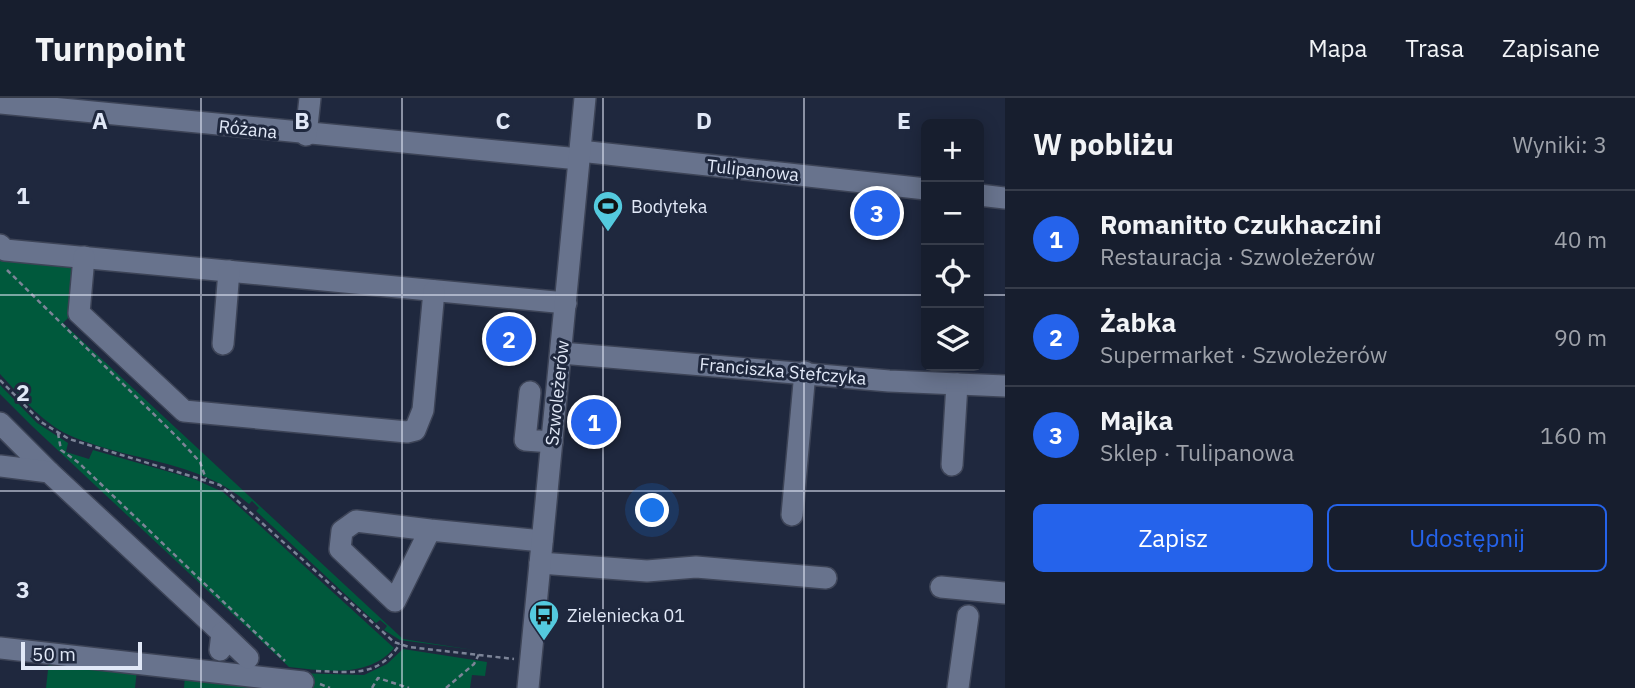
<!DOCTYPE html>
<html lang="pl">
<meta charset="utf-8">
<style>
body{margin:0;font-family:"IBM Plex Sans",sans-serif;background:#202736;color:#f1f3f6}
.controls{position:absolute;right:21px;top:21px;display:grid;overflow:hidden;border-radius:10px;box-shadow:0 4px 18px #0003}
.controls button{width:63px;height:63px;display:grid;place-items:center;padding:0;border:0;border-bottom:2px solid #363c4a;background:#171e2e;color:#f1f3f6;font:35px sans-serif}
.scale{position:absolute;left:21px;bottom:18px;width:121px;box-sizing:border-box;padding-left:7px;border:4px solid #e1e8f7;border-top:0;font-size:19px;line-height:24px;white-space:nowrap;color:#e1e8f7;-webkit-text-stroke:5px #1f283e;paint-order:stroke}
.you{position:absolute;left:653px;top:413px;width:24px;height:24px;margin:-18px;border:5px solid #fff;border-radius:50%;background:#1a73e8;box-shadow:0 0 0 10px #1a73e833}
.badge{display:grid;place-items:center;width:46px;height:46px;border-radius:50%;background:#2563eb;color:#fff;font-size:23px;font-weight:700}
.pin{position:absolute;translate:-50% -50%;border:4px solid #fff;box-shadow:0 2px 7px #0006}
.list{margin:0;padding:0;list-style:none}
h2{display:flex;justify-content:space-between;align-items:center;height:91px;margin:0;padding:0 28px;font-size:30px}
h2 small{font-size:23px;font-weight:400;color:#9ea2aa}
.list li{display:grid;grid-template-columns:46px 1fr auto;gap:21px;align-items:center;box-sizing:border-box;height:98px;padding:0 28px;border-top:2px solid #363c4a}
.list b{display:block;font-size:26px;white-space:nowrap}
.list p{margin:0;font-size:23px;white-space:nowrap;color:#9ea2aa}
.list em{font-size:23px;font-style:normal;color:#9ea2aa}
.actions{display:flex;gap:14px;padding:21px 28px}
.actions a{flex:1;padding:16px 0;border:2px solid #2563eb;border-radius:10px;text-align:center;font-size:24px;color:#2563eb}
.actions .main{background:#2563eb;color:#fff}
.icon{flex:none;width:38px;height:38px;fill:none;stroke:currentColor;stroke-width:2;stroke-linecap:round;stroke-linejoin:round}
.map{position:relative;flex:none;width:1005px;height:590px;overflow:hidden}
header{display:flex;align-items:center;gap:42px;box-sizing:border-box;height:98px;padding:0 35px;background:#171e2e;border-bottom:2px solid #363c4a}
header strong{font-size:33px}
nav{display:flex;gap:38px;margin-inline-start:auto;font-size:24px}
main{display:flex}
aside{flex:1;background:#171e2e}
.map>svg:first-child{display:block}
.green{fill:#00593c}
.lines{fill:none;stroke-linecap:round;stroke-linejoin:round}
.minor-casing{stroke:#3d4457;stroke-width:24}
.path{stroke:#7c8497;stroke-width:2.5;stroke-dasharray:5 3.5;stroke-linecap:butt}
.minor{stroke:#68738d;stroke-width:21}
.grid{fill:none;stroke:#e1e8f7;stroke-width:2;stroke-opacity:0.55}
.labels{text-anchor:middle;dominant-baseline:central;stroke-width:6;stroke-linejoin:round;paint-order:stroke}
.street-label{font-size:18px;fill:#e1e8f7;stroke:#1f283e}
.poi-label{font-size:18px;fill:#e1e8f7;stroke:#1f283e;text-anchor:start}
.grid-label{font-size:23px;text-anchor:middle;font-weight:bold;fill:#e1e8f7;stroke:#1f283e;stroke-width:6;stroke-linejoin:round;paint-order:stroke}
</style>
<header>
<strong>Turnpoint</strong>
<nav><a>Mapa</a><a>Trasa</a><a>Zapisane</a></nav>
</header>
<main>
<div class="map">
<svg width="1005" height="590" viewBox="0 0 1005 590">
<rect width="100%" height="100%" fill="#1f283e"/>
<g class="green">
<path d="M0,158l73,10 -1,48 -9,9 340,316 71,11 -74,-10 -16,-10 3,-4 -7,-6 -4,3 -120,-112 3,-3 -7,-7 -3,3c-50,-45 -121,-42 -180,-69 -28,-13 -48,-39 -69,-61z"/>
<path d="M0,287l37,38 31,20 -2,9 23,7 4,-9 101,29 29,13 171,156c-25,30 -68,23 -105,19l-257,-241 -32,-32z"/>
<polygon points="403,551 487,564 485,578 472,577 470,590 307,590 295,575 364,577 387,566"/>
<polygon points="49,563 137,572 135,590 46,590"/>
<polygon points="185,578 263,590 184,590"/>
</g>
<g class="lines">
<g class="minor-casing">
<g id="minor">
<polyline points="0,5 579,61"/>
<polyline points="306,37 310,0"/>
<polyline points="580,53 926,91"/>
<polyline points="979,97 1005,100"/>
<polyline points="0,147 5,152 566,205"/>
<polyline points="84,159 79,215 184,313 407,334 415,332 423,312 434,193"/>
<polyline points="223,246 229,173"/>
<polyline points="561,255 889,283 1005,288"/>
<polyline points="530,294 525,342 552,344"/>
<polyline points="0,325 49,374"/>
<polyline points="952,367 957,286"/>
<polyline points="0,368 49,374 222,535"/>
<polyline points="792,417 805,274"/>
<polyline points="430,432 356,423 342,433 340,451 395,503 430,432 542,443"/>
<polyline points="540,465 647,473 696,469 826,480"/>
<polyline points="941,489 1005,495"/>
<polyline points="0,550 303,584"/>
<polyline points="220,552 222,535 248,560"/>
<polyline points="528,590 585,0"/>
<polyline points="958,590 968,518"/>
</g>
</g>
<g class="path">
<polyline points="7,172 177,339 200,364 206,381"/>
<polyline points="0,282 41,324 69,341 220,387 394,544 409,549 514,561"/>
<polyline points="58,335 61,352 79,365 285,563"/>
<path d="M316,573c37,1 61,7 84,-27"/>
<polyline points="320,586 330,590"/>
<polyline points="372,590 378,580 409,590"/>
<polyline points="446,590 474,566 479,556"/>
</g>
<use href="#minor" class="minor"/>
</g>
<path class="grid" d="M201,0v590M402,0v590M603,0v590M804,0v590M0,197h926M979,197h26M0,393h1005"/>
<defs>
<g id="stadium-pin" transform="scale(1.575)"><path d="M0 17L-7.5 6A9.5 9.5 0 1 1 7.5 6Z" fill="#54cade" stroke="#1f283e"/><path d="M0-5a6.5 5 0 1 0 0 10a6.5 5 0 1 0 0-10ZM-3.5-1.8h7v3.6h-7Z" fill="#111"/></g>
<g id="bus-pin" transform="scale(1.575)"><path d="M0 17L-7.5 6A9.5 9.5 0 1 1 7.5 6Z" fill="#54cade" stroke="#1f283e"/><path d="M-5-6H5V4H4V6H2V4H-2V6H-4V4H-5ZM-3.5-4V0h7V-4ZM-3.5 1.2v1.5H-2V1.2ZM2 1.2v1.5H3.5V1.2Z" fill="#111"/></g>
</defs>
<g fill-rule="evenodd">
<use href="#stadium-pin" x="608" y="108"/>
<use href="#bus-pin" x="544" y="517"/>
</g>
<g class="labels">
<g class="street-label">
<text transform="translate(248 31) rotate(6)">Różana</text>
<text transform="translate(753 72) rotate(6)">Tulipanowa</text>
<text transform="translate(783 273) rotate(5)">Franciszka Stefczyka</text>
<text transform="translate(557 295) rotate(-84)">Szwoleżerów</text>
</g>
<g class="poi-label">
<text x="631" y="108">Bodyteka</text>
<text x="567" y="517">Zieleniecka 01</text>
</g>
</g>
<g class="grid-label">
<text x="100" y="31">A</text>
<text x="302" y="31">B</text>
<text x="503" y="31">C</text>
<text x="704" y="31">D</text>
<text x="904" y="31">E</text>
<text x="23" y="106">1</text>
<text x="23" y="303">2</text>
<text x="23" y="500">3</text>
</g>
</svg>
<div class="controls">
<button>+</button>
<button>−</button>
<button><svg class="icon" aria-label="locate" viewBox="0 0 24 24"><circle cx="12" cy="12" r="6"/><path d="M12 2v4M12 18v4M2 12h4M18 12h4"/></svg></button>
<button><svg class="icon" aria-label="layers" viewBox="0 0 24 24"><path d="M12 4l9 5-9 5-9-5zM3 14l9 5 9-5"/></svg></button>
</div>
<div class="scale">50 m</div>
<div class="you"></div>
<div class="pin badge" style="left:594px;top:324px">1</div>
<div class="pin badge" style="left:509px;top:241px">2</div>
<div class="pin badge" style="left:877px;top:115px">3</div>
</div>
<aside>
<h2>W pobliżu<small>Wyniki: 3</small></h2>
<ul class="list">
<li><span class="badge">1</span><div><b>Romanitto Czukhaczini</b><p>Restauracja · Szwoleżerów</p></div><em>40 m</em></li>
<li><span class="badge">2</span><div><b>Żabka</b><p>Supermarket · Szwoleżerów</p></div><em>90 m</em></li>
<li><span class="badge">3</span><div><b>Majka</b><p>Sklep · Tulipanowa</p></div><em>160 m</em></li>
</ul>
<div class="actions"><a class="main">Zapisz</a><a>Udostępnij</a></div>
</aside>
</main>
